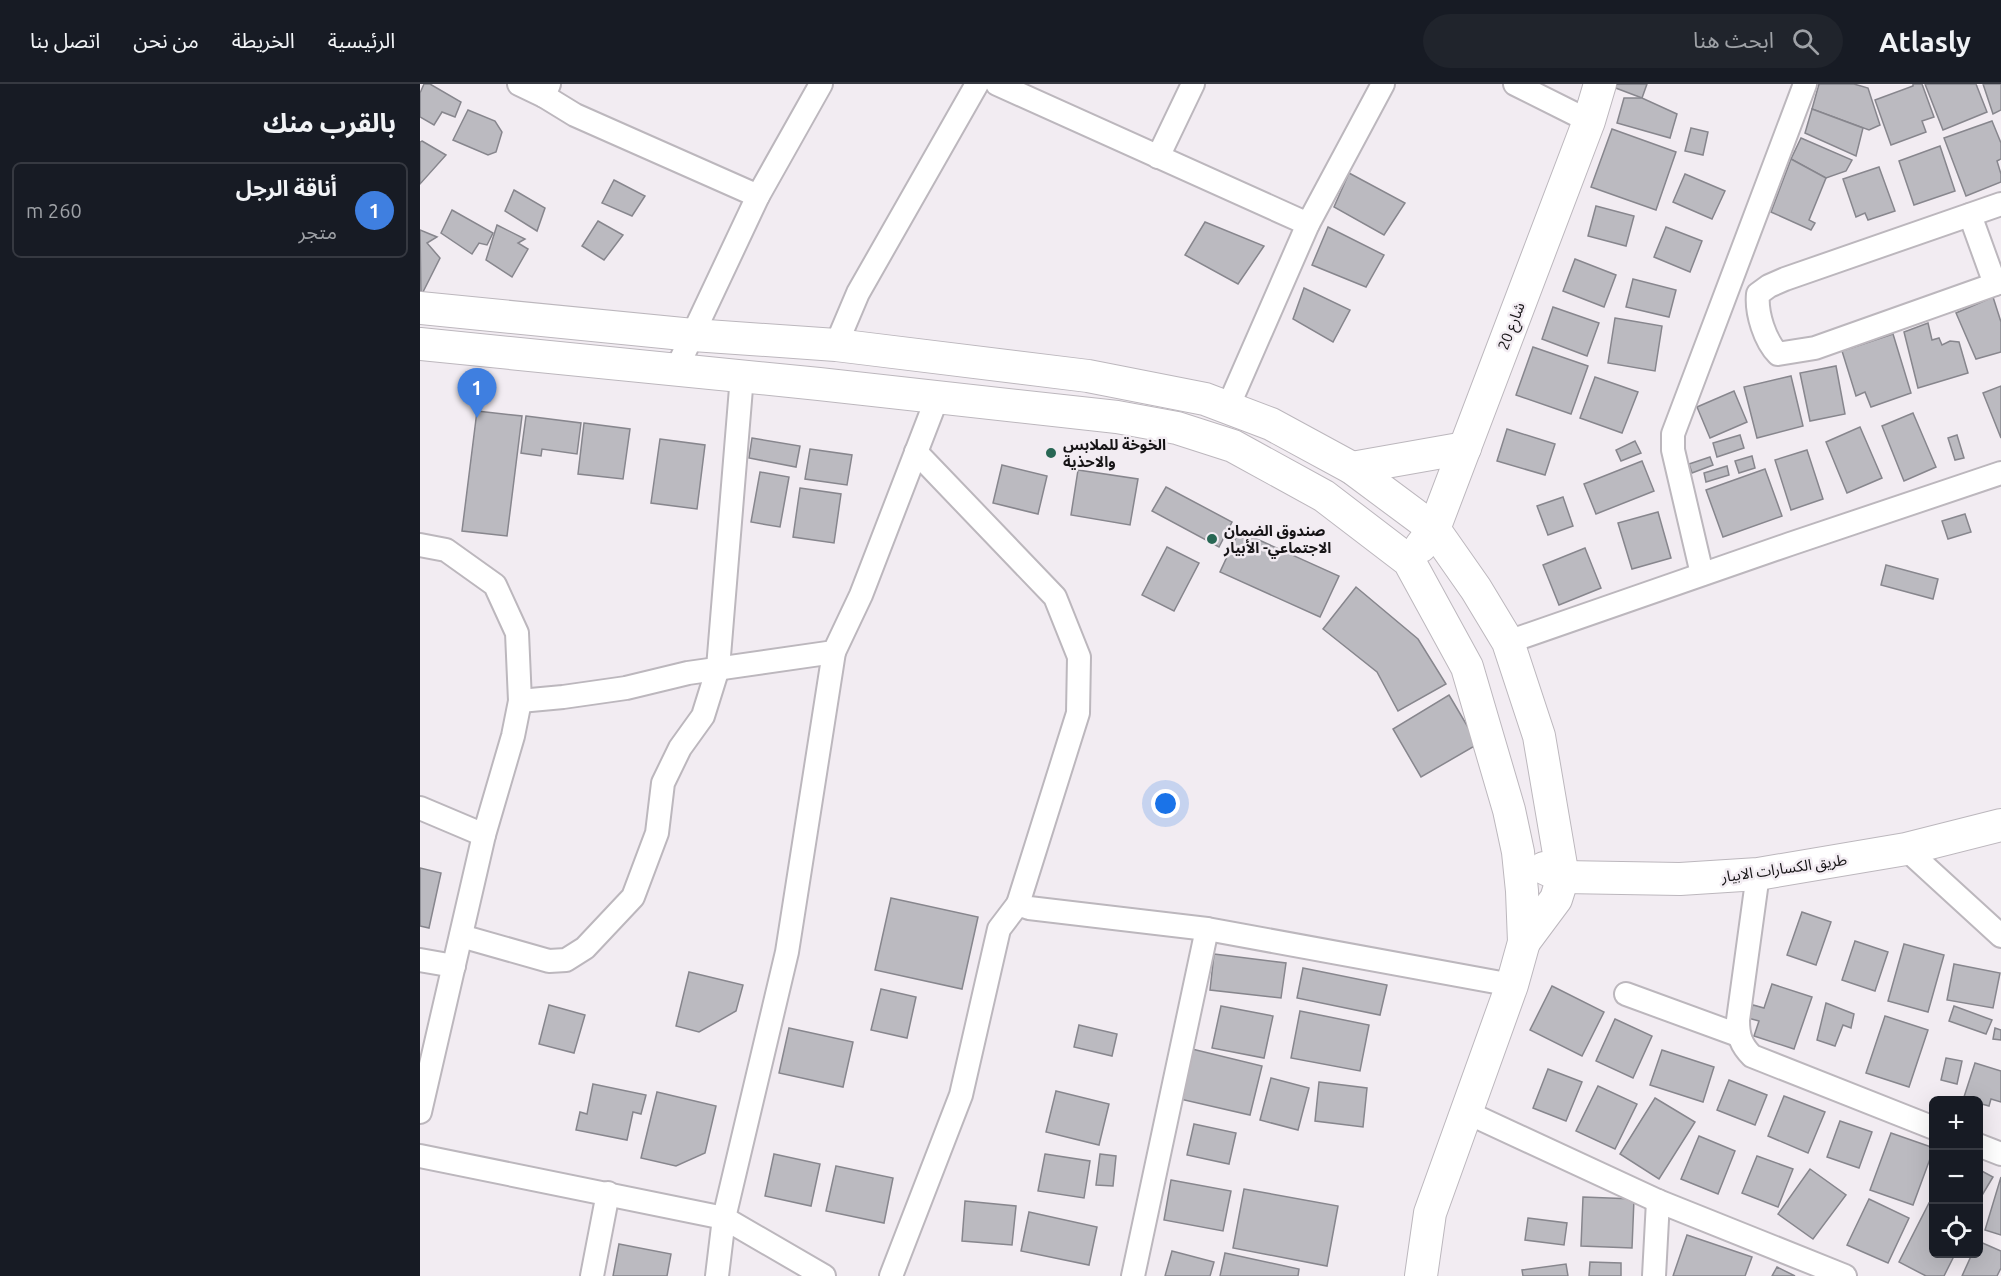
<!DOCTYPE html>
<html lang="ar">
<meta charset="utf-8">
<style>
body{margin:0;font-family:Ubuntu,"Noto Sans Arabic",sans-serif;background:#20242c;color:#f1f3f6;direction:rtl}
.controls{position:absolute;right:18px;bottom:18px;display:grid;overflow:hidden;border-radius:9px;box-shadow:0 6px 24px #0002}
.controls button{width:54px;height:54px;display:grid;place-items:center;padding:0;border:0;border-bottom:2px solid #363941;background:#171b24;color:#f1f3f6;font:30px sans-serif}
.you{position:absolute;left:746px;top:720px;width:21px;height:21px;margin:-15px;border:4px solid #fff;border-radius:50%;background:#1a73e8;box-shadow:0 0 0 9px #1a73e833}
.badge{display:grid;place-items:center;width:39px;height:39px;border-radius:50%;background:#97b4ad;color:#fff;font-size:20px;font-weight:700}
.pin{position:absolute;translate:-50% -50px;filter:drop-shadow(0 2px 3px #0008)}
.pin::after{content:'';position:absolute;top:32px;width:21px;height:18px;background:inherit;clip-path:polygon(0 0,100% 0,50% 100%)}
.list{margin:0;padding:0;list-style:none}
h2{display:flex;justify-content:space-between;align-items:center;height:78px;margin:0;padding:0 24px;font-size:26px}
h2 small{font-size:20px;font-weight:400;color:#9ea1a6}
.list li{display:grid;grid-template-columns:39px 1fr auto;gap:18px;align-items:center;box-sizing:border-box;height:96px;margin:0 12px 12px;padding:0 12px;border:2px solid #363941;border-radius:9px}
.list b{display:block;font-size:22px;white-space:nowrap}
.list p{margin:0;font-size:20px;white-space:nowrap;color:#9ea1a6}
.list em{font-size:20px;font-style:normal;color:#9ea1a6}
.icon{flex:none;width:33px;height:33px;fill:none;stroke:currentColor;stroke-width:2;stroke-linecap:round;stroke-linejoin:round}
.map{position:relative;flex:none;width:1581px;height:1192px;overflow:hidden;direction:ltr}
header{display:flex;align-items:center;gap:36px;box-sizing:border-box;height:84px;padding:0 30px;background:#171b24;border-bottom:2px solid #363941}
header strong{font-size:28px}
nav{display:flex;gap:33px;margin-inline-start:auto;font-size:21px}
.search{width:420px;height:54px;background:#20242c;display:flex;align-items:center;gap:15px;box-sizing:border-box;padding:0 21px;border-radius:33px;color:#9ea1a6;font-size:22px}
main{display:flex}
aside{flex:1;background:#171b24}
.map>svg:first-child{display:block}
.building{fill:#bbbac0;stroke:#87868d;stroke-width:1.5}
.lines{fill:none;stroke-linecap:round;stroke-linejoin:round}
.street-casing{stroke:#bcb7bd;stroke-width:26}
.secondary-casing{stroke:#bcb7bd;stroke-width:34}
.street{stroke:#fff;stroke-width:22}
.secondary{stroke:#fff;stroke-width:32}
.poi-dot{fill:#286754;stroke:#f2ecf2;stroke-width:2}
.labels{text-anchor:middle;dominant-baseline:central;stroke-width:5;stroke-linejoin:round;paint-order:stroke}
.street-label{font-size:15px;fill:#161416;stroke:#f2ecf2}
.poi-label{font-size:15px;font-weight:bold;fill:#161416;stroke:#f2ecf2;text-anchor:start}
</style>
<header>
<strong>Atlasly</strong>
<div class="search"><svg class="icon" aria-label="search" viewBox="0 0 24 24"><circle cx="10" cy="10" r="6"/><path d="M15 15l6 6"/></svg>ابحث هنا</div>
<nav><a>الرئيسية</a><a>الخريطة</a><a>من نحن</a><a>اتصل بنا</a></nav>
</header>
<main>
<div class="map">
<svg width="1581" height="1192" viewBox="0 0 1581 1192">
<rect width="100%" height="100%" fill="#f2ecf2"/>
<g class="building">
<polygon points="4,0 10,0 41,18 35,33 22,28 14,41 0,33 0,9"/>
<polygon points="1194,0 1227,0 1222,14 1193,3"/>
<polygon points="1399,0 1434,0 1448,4 1460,41 1449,46 1392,25"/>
<polygon points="1493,0 1502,0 1514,33 1502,37 1506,48 1471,61 1455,16 1493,2"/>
<polygon points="1505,0 1556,0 1567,28 1523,46"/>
<polygon points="1563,0 1581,0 1581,26 1573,30"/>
<polygon points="1204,14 1222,14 1257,30 1250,54 1197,39"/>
<polygon points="1392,25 1443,44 1436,72 1385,49"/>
<polygon points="48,26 75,37 82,48 76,68 68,71 33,56"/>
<polygon points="1572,37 1581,59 1581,75 1577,77 1581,90 1581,98 1546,112 1524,54"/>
<polygon points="1271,44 1288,48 1283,71 1265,67"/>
<polygon points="1192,45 1256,68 1236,126 1171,103"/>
<polygon points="1381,54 1432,76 1426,87 1406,94 1371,75"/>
<polygon points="2,57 26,71 0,100 0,58"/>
<polygon points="1520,62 1535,107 1494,121 1479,77"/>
<polygon points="1371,75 1406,94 1389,136 1395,139 1391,146 1351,128"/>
<polygon points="1459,83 1475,127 1448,136 1445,129 1436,133 1423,95"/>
<polygon points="929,89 985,119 964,151 914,123"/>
<polygon points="1265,90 1305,107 1292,135 1253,118"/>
<polygon points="194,96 225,112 212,132 182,119"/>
<polygon points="94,106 125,124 117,147 85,127"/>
<polygon points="1176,122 1214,132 1206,162 1168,152"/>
<polygon points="32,126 73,149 67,161 59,159 52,170 21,149"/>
<polygon points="178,137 203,151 184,176 162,162"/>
<polygon points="785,138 844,162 818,200 765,171"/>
<polygon points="77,141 105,155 98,159 108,165 92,193 66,176"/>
<polygon points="908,143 964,171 946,203 892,181"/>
<polygon points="1246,143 1282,157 1270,188 1234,173"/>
<polygon points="0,146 17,153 7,159 20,174 1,212"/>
<polygon points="1155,175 1196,191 1184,223 1143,207"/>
<polygon points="1213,195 1256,206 1249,233 1206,223"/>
<polygon points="884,204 930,226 913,258 873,235"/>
<polygon points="1573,213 1581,238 1581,268 1556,275 1536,229"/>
<polygon points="1133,223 1179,239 1167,272 1122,255"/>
<polygon points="1195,234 1242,242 1235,287 1188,279"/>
<polygon points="1508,239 1512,256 1519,254 1522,261 1530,257 1539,258 1548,289 1498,304 1484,248"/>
<polygon points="1473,250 1491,309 1451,323 1445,308 1436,312 1422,267"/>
<polygon points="1113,263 1168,282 1151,330 1096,311"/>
<polygon points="1416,282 1425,330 1390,337 1380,289"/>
<polygon points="1371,292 1383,342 1337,354 1324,303"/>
<polygon points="1175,293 1218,308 1202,349 1160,334"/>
<polygon points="1581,302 1581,354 1563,309"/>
<polygon points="1314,307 1327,338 1290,354 1277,323"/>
<polygon points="57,327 102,332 87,452 42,447"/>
<polygon points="1493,329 1516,383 1484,397 1462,342"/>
<polygon points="106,332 161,339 157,370 122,365 121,372 101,369"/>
<polygon points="164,339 210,345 203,395 158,390"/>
<polygon points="1440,343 1462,394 1427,409 1406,358"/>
<polygon points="1087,345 1135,360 1125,391 1077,377"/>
<polygon points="1320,351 1324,364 1297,373 1293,359"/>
<polygon points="1537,351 1544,374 1535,376 1528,354"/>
<polygon points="332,354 380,362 376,383 329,374"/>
<polygon points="240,355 285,361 277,425 231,419"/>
<polygon points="1215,357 1221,369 1201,377 1196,366"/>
<polygon points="390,365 432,371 427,401 385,395"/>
<polygon points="1387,366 1403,415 1371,426 1355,376"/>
<polygon points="1332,372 1335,384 1319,389 1315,377"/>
<polygon points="1290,373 1293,381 1272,389 1269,380"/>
<polygon points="1222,377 1234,407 1176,430 1164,400"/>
<polygon points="582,381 627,392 618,430 573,419"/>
<polygon points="1307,382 1309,391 1286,398 1284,389"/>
<polygon points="1345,385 1362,432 1303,453 1286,406"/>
<polygon points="658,386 718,395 710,441 651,431"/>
<polygon points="340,388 369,393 360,443 331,438"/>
<polygon points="746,403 812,438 799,463 732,427"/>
<polygon points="380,404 421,410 414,459 373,453"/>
<polygon points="1143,413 1153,442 1128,451 1117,422"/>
<polygon points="1238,428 1251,474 1212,485 1198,439"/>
<polygon points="1545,430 1551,448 1528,455 1522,437"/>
<polygon points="819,447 919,492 900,533 800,488"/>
<polygon points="747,463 779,479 754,527 722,511"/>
<polygon points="1165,464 1181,504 1139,521 1123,481"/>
<polygon points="1466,481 1518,495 1513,515 1461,501"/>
<polygon points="936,503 998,555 1026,600 978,627 957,588 903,545"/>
<polygon points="1029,611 1058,660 1001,693 973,645"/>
<polygon points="0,784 21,789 9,844 0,842"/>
<polygon points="471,814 558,833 542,905 455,886"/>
<polygon points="1382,828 1411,838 1396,881 1367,871"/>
<polygon points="1435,857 1468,868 1455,907 1422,896"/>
<polygon points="1484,860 1524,871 1508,928 1468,917"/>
<polygon points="794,870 866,879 861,914 790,906"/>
<polygon points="1534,880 1580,889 1573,924 1527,916"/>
<polygon points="883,884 967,901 960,931 877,914"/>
<polygon points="269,888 323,901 316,927 279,948 256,942"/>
<polygon points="1352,900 1392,913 1374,965 1334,952 1339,937 1328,934 1333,921 1344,924"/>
<polygon points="1132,902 1184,928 1162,972 1110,946"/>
<polygon points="461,905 496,913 487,954 451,946"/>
<polygon points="1406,919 1434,930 1431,944 1423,941 1415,962 1397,956"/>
<polygon points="129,921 165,931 154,969 119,960"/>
<polygon points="801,922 853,932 844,974 792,964"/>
<polygon points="1534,922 1572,936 1566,950 1529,937"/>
<polygon points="880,927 949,941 940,987 871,974"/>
<polygon points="1465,932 1508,946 1489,1003 1446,989"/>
<polygon points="1195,935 1232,952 1213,994 1176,977"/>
<polygon points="659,941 697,950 692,972 654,963"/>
<polygon points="369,944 433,958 423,1003 359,989"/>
<polygon points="1575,944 1581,946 1581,956 1573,955"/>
<polygon points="772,965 842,982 830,1031 760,1015"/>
<polygon points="1242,966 1294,983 1283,1018 1230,1001"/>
<polygon points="1526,974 1542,977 1537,1000 1521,996"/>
<polygon points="1555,979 1581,987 1581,1018 1571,1015 1569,1022 1558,1019 1558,1016 1543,1016"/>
<polygon points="1128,985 1162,998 1146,1037 1113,1024"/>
<polygon points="851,994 889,1004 878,1046 840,1036"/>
<polygon points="1309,996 1347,1011 1335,1041 1297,1026"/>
<polygon points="899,998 947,1004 943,1043 895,1037"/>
<polygon points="173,1000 226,1011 221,1030 213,1028 207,1056 156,1046 160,1028 167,1030"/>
<polygon points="1178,1002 1217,1020 1195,1065 1156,1047"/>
<polygon points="636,1007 689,1020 679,1061 626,1048"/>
<polygon points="237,1008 296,1022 285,1069 256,1082 221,1074"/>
<polygon points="1364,1012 1405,1028 1388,1069 1348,1052"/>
<polygon points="1235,1014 1275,1038 1239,1095 1200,1070"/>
<polygon points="1420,1037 1452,1048 1439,1084 1407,1073"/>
<polygon points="774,1040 816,1049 809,1080 767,1071"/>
<polygon points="1471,1049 1514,1064 1493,1121 1450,1106"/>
<polygon points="1279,1052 1315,1067 1298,1110 1261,1095"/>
<polygon points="354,1070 400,1080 391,1122 345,1112"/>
<polygon points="625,1070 670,1077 664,1114 618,1107"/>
<polygon points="680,1070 696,1072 693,1102 676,1101"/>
<polygon points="1337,1072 1373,1085 1358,1123 1322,1109"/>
<polygon points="416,1082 473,1094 464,1139 406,1127"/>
<polygon points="1390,1085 1426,1111 1393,1155 1358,1130"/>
<polygon points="1558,1085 1573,1093 1558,1118"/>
<polygon points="1581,1093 1581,1151 1565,1146"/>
<polygon points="751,1096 811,1107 803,1147 744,1136"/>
<polygon points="824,1105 918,1122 907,1182 813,1164"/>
<polygon points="1163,1113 1214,1115 1212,1164 1161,1162"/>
<polygon points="1449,1115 1489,1134 1468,1179 1427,1161"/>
<polygon points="545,1117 596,1122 592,1161 542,1157"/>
<polygon points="1509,1119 1514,1121 1514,1170 1535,1170 1524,1192 1506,1192 1479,1178"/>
<polygon points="609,1128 677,1143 669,1181 601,1167"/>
<polygon points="1108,1134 1147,1139 1144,1161 1105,1156"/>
<polygon points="1267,1151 1332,1173 1325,1192 1253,1192"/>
<polygon points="1558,1157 1581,1167 1581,1184 1577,1192 1542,1192 1552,1170 1558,1170"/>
<polygon points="199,1160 251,1170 247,1192 193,1192"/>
<polygon points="752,1167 794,1178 790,1192 745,1192"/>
<polygon points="805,1169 879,1185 878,1192 800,1192"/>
<polygon points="1170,1178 1201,1179 1201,1192 1169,1192"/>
<polygon points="1146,1180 1148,1192 1103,1192 1102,1186"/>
<polygon points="1357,1183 1375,1192 1352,1192"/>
</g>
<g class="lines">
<g class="street-casing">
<g id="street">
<polyline points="99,0 124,12"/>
<polyline points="129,0 124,12 155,31 338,112 401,0"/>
<polyline points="577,0 888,140 963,0"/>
<polyline points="1095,0 1169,37"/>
<polyline points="738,73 773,0"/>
<path d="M1581,120l-216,75 -16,7 -11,8c-2,19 7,47 20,60l37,-6 186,-66"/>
<polyline points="1550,131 1575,200"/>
<polyline points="416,261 438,209 557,0"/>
<polyline points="256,286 338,112"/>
<polyline points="808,323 888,140"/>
<polyline points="496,368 635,513 659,573 658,629 598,820"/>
<polyline points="0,461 26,466 75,501 97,549 100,617 93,652 64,751 0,1028"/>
<polyline points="1282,490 1253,366 1253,350 1385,0"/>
<polyline points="1088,558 1370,460 1581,389"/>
<polyline points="100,617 143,613 206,604 268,589 414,568 441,511 517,314"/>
<polyline points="0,724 64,751"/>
<polyline points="1486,765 1581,852"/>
<path d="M1338,790l-20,146c0,16 3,25 14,36l182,72"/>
<polyline points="41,852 129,877 146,876 165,864 213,813 237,749 243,699 260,664 283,632 298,584 322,292"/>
<polyline points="0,876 34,882"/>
<polyline points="1206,910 1318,951"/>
<polyline points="1046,1028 1238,1117 1425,1192"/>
<polyline points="1558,1061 1581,1070"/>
<polyline points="0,1072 304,1134 404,1192"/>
<polyline points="172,1192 188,1109"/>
<polyline points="297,1192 304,1134 367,868 414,568"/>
<polyline points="471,1192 541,1011 579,845 598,820 609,824 787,845 1092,901"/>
<polyline points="713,1192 787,845"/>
<polyline points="1234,1192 1238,1117"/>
</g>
</g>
<g class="secondary-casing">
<g id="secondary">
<polyline points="0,224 273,251 416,261 668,292 785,315 851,340 932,384 1014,445 1056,505 1088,558 1119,652 1143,793 1136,815 1104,858"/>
<polyline points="0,260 399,300 697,333 757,344 813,362 904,412 989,477 1047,583 1089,726 1098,768 1102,807 1104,858 1092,901 1010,1129 1001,1192"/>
<polyline points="932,384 1045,364"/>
<polyline points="1001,462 1014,445 1169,37 1180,0"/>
<polyline points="1124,784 1143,793 1260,795 1338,790 1486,765 1581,741"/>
</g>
</g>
<use href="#street" class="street"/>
<use href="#secondary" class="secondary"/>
</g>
<g class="poi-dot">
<circle cx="631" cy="369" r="6"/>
<circle cx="792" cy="455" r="6"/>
</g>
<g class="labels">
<g class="street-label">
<text transform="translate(1091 242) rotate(-69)">شارع 20</text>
<text transform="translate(1364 784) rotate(-8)">طريق الكسارات الابيار</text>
</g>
<g class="poi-label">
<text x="643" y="360">الخوخة للملابس<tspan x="643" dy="17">والاحذية</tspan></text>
<text x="804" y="446">صندوق الضمان<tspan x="804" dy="17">الاجتماعي- الأبيار</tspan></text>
</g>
</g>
</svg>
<div class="controls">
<button>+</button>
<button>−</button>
<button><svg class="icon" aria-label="locate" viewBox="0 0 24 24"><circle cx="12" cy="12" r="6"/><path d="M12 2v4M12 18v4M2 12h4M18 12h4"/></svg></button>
</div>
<div class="you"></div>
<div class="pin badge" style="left:57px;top:334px;background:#3f7fe0">1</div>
</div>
<aside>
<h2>بالقرب منك<small></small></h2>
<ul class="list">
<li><span class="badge" style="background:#3f7fe0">1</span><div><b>أناقة الرجل</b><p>متجر</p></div><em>260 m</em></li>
</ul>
</aside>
</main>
